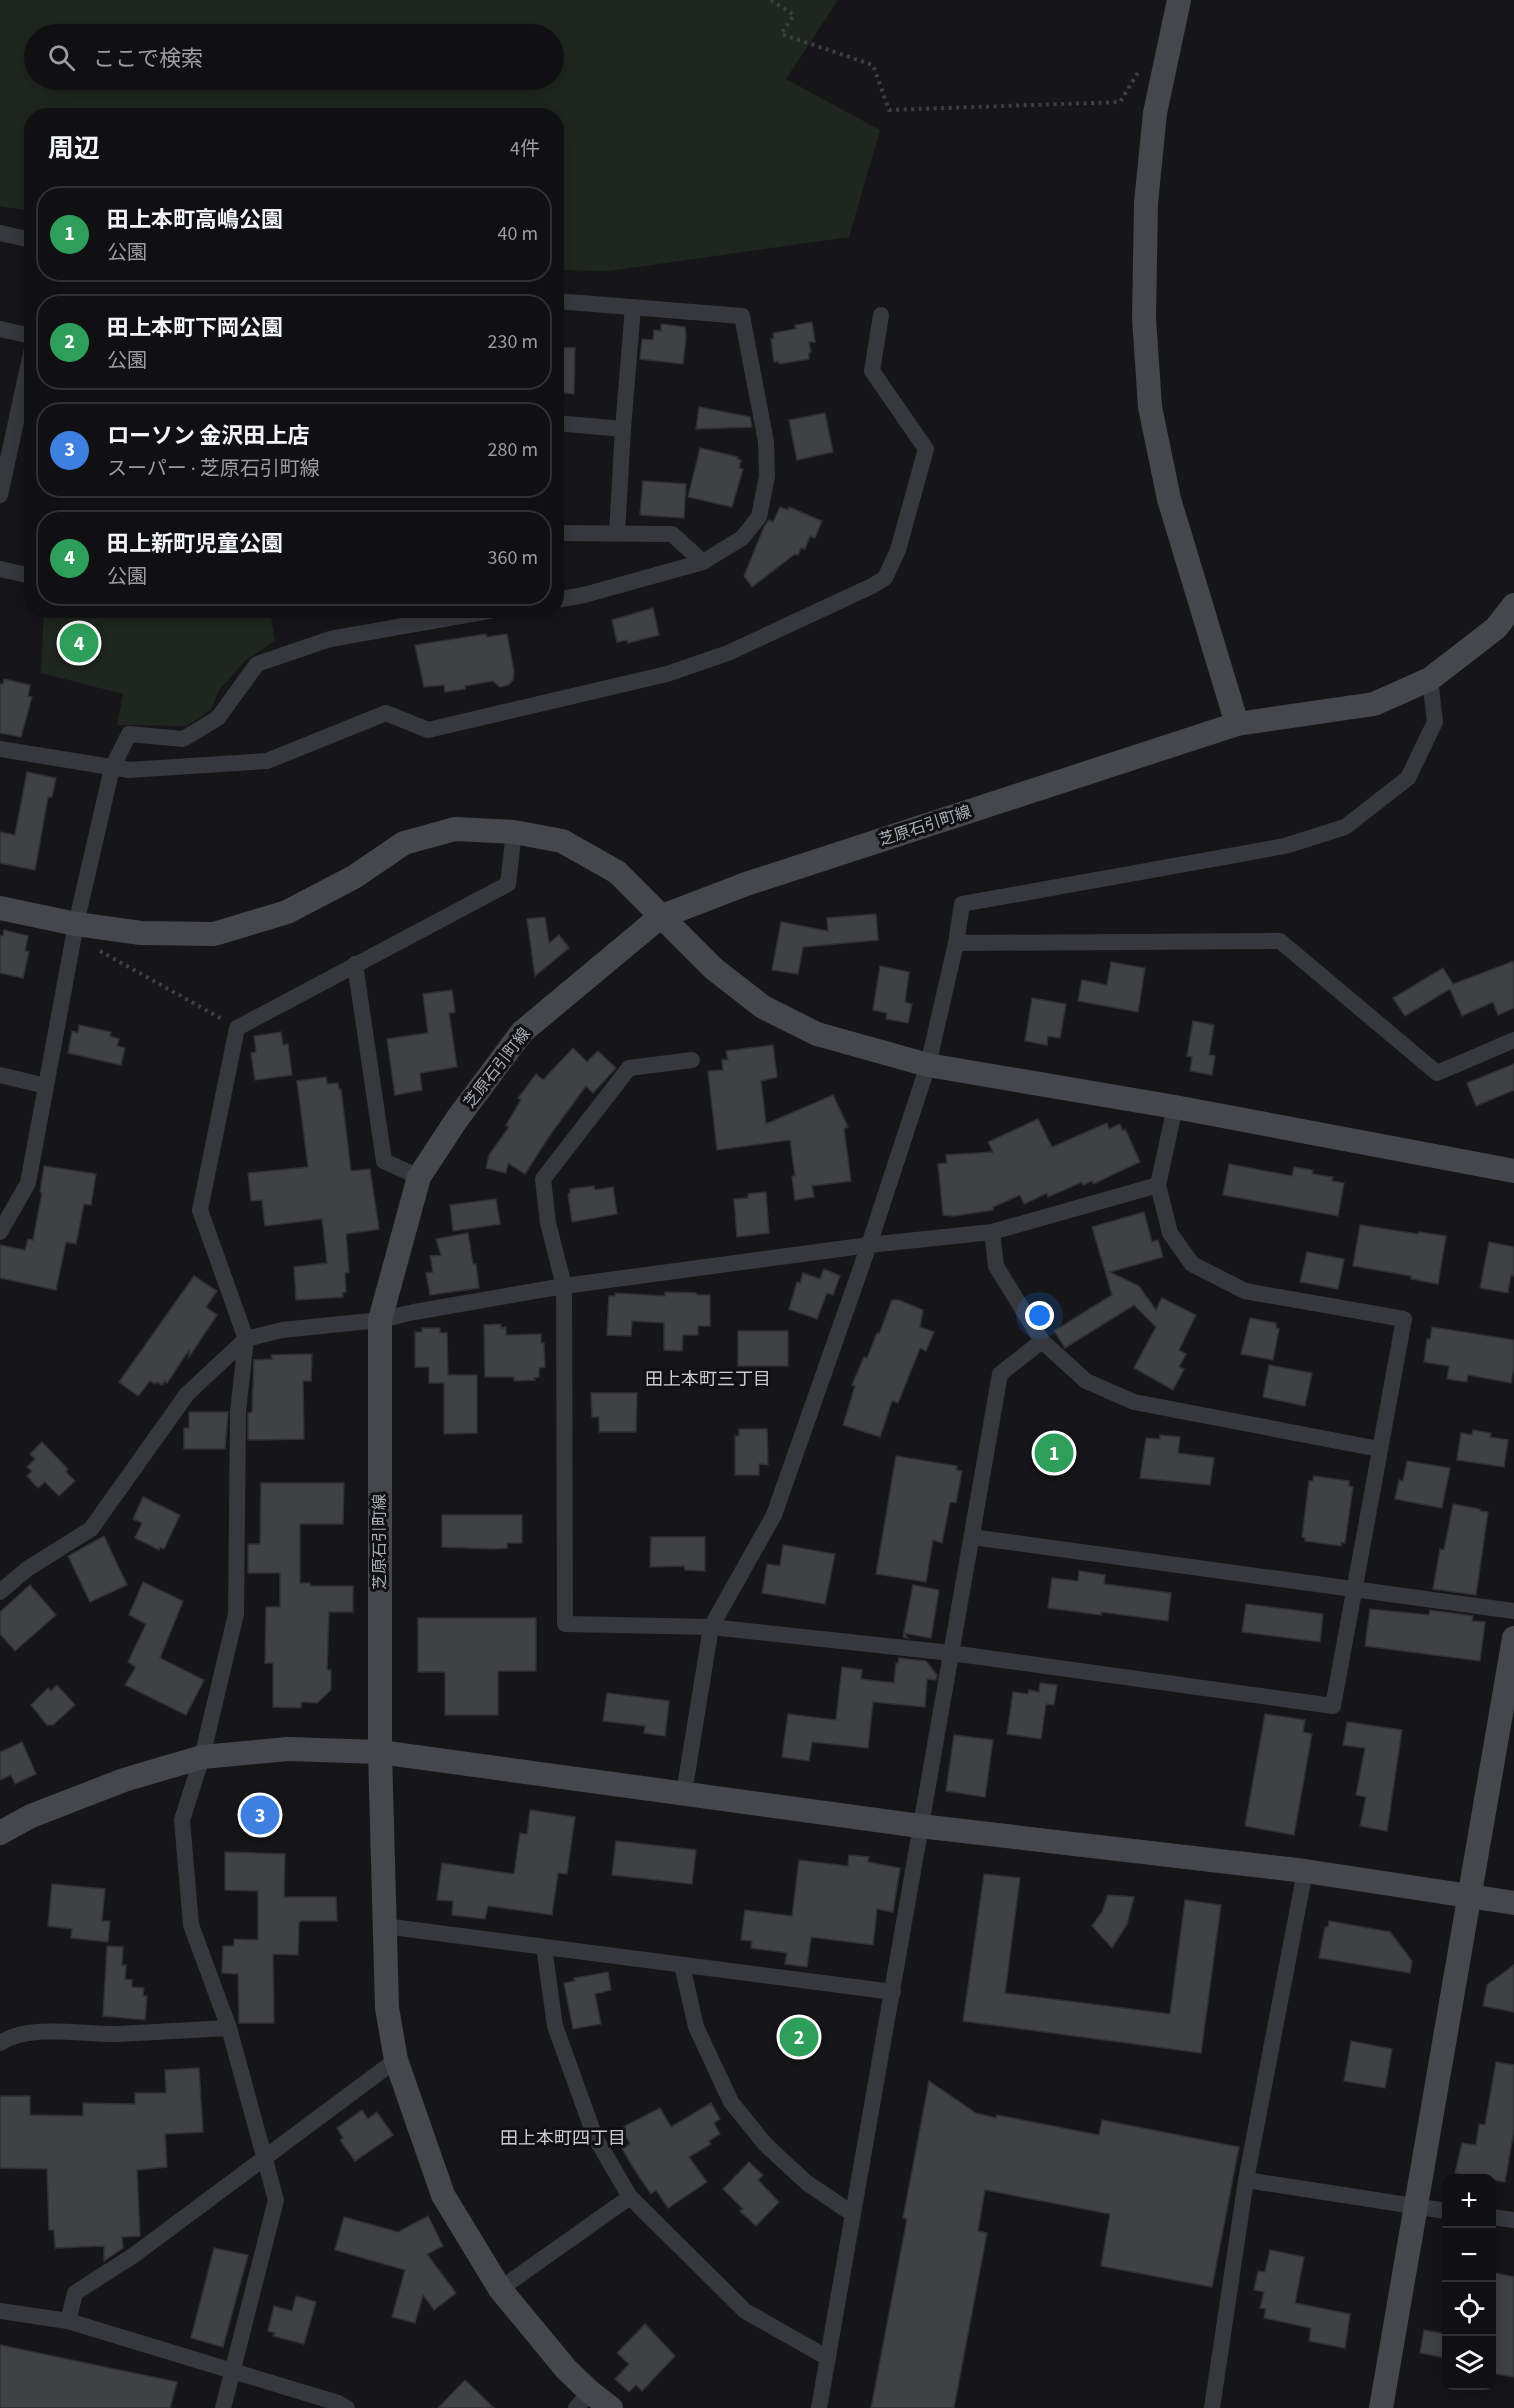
<!DOCTYPE html>
<html lang="ja">
<meta charset="utf-8">
<style>
body{margin:0;font-family:"Source Sans 3","Noto Sans JP",sans-serif;background:#1e1e20;color:#f1f3f6}
.controls{position:absolute;right:18px;bottom:18px;display:grid;overflow:hidden;border-radius:12px;box-shadow:0 3px 15px #0003}
.controls button{width:54px;height:54px;display:grid;place-items:center;padding:0;border:0;border-bottom:2px solid #303032;background:#101012;color:#f1f3f6;font:30px sans-serif}
.you{position:absolute;left:1040px;top:1316px;width:21px;height:21px;margin:-15px;border:4px solid #fff;border-radius:50%;background:#1a73e8;box-shadow:0 0 0 9px #1a73e833}
.badge{display:grid;place-items:center;width:39px;height:39px;border-radius:50%;background:#0b8043;color:#fff;font-size:20px;font-weight:700}
.pin{position:absolute;translate:-50% -50%;border:3px solid #fff;box-shadow:0 2px 6px #0006}
.list{margin:0;padding:0;list-style:none}
h2{display:flex;justify-content:space-between;align-items:center;height:78px;margin:0;padding:0 24px;font-size:26px}
h2 small{font-size:20px;font-weight:400;color:#9c9d9f}
.list li{display:grid;grid-template-columns:39px 1fr auto;gap:18px;align-items:center;box-sizing:border-box;height:96px;margin:0 12px 12px;padding:0 12px;border:2px solid #303032;border-radius:24px}
.list b{display:block;font-size:22px;white-space:nowrap}
.list p{margin:0;font-size:20px;white-space:nowrap;color:#9c9d9f}
.list em{font-size:20px;font-style:normal;color:#9c9d9f}
.icon{flex:none;width:33px;height:33px;fill:none;stroke:currentColor;stroke-width:2;stroke-linecap:round;stroke-linejoin:round}
.map{position:relative;flex:none;width:1514px;height:2408px;overflow:hidden}
.search{position:absolute;background:#101012;box-shadow:0 3px 15px #0003;left:24px;top:24px;width:540px;height:66px;display:flex;align-items:center;gap:15px;box-sizing:border-box;padding:0 21px;border-radius:33px;color:#9c9d9f;font-size:22px}
.panel{position:absolute;background:#101012;box-shadow:0 3px 15px #0003;left:24px;top:108px;width:540px;height:510px;border-radius:24px}
.map>svg:first-child{display:block}
.green{fill:#1e261f;fill-rule:evenodd}
.building{fill:#404145;stroke:#303034;stroke-width:1.5}
.lines{fill:none;stroke-linecap:round;stroke-linejoin:round}
.path{stroke:#3d3f44;stroke-width:4;stroke-dasharray:3 4.5;stroke-linecap:butt}
.street{stroke:#37383d;stroke-width:16}
.secondary{stroke:#45474d;stroke-width:24}
.labels{text-anchor:middle;dominant-baseline:central;stroke-width:6;stroke-linejoin:round;paint-order:stroke}
.street-label{font-size:16px;fill:#a8adb8;stroke:#111113}
.neighbourhood-label{font-size:18px;fill:#c9ccd4;stroke:#111113}
</style>
<div class="map">
<svg width="1514" height="2408" viewBox="0 0 1514 2408">
<rect width="100%" height="100%" fill="#161618"/>
<g class="green">
<path d="M0,0h838l-52,79 94,51 -31,107 -240,34 -52,-1 -1,-154h-524l-1,95 -31,-5zM34,34h520v46h-520z"/>
<polygon points="44,611 270,611 275,640 245,661 219,690 211,710 187,726 117,725 123,694 41,673"/>
</g>
<g class="building">
<polygon points="812,322 815,342 809,342 811,352 809,353 809,359 779,364 778,361 774,362 771,339 774,339 773,333 796,329 795,325"/>
<polygon points="661,324 685,327 686,337 683,364 640,359 642,339 653,340 654,330 661,331"/>
<polygon points="556,347 575,348 574,394 556,392"/>
<polygon points="699,407 750,417 752,427 696,429"/>
<polygon points="825,413 833,452 797,460 789,420"/>
<polygon points="700,448 738,457 737,459 741,460 739,468 743,469 732,507 688,497"/>
<polygon points="643,481 686,484 684,518 640,515"/>
<polygon points="780,507 788,510 789,507 822,521 815,538 810,536 805,549 801,548 798,555 795,554 752,587 744,576 764,527 769,520 773,522"/>
<polygon points="653,608 659,635 628,643 627,640 617,642 612,620"/>
<polygon points="486,634 487,637 507,634 514,671 513,680 508,685 500,687 493,681 465,686 465,689 445,692 444,685 424,687 415,645"/>
<polygon points="4,679 30,685 28,696 32,697 21,737 0,733 0,684 3,684"/>
<polygon points="27,772 56,778 52,797 48,797 35,870 0,863 0,832 15,835"/>
<polygon points="876,914 878,940 803,947 798,974 772,970 781,922 828,931 827,918"/>
<polygon points="545,917 549,943 559,935 569,948 535,976 527,919"/>
<polygon points="4,930 28,936 25,951 29,952 23,978 0,973 0,935 3,936"/>
<polygon points="1514,961 1514,1008 1498,1015 1493,1002 1462,1016 1450,989 1405,1016 1393,998 1443,968 1453,984"/>
<polygon points="1111,962 1145,968 1138,1012 1078,1001 1082,980 1107,985"/>
<polygon points="880,966 909,972 905,1002 912,1004 908,1023 886,1019 887,1013 873,1010"/>
<polygon points="452,990 455,1012 449,1013 457,1067 420,1073 422,1090 395,1095 387,1039 428,1033 423,994"/>
<polygon points="1032,998 1066,1004 1060,1038 1048,1036 1047,1045 1025,1041"/>
<polygon points="1193,1021 1214,1025 1209,1055 1215,1056 1212,1075 1190,1071 1192,1057 1187,1056"/>
<polygon points="79,1025 111,1032 110,1036 119,1039 117,1046 125,1048 121,1065 68,1053 72,1031 78,1033"/>
<polygon points="281,1032 283,1045 288,1044 292,1075 255,1080 251,1053 256,1052 254,1036"/>
<polygon points="773,1045 777,1077 761,1081 766,1124 833,1095 848,1127 844,1129 851,1181 812,1186 814,1197 795,1200 792,1176 795,1176 790,1140 717,1150 708,1071 723,1070 722,1060 728,1060 726,1051"/>
<polygon points="573,1048 587,1062 598,1051 616,1068 593,1093 586,1086 550,1135 525,1174 508,1163 506,1173 486,1168 489,1155 509,1127 506,1125 521,1100 518,1098 536,1074 543,1080"/>
<polygon points="1514,1064 1514,1090 1476,1106 1467,1083"/>
<polygon points="326,1077 327,1084 338,1083 339,1089 341,1089 351,1171 370,1169 379,1229 346,1234 349,1272 345,1273 346,1292 342,1293 343,1297 296,1300 294,1267 327,1263 322,1219 265,1226 262,1200 251,1201 248,1173 308,1167 297,1081"/>
<polygon points="1038,1119 1052,1147 1107,1123 1109,1129 1120,1124 1123,1131 1125,1129 1140,1162 1093,1184 1092,1181 1083,1185 1082,1182 1048,1197 1047,1193 1024,1204 1020,1195 993,1207 993,1210 954,1216 943,1215 938,1164 947,1163 946,1155 993,1152 988,1142"/>
<polygon points="1229,1164 1292,1176 1294,1167 1313,1170 1312,1174 1333,1177 1332,1181 1344,1183 1338,1216 1223,1195"/>
<polygon points="44,1166 96,1174 91,1205 84,1204 76,1244 66,1242 56,1290 0,1278 0,1245 25,1250 28,1239 33,1240 42,1193 40,1192"/>
<polygon points="594,1186 595,1190 613,1187 617,1214 572,1222 568,1194 570,1193 570,1189"/>
<polygon points="766,1192 769,1233 737,1237 734,1199 748,1198 748,1194"/>
<polygon points="496,1199 500,1224 453,1231 450,1205"/>
<polygon points="1144,1212 1152,1242 1158,1240 1163,1257 1110,1272 1139,1286 1156,1310 1162,1298 1196,1315 1179,1350 1186,1354 1179,1367 1184,1369 1173,1390 1134,1368 1156,1327 1134,1305 1065,1348 1054,1331 1112,1295 1092,1227"/>
<polygon points="1360,1225 1418,1234 1419,1232 1446,1236 1438,1284 1411,1279 1411,1276 1353,1266"/>
<polygon points="468,1233 473,1264 476,1264 479,1288 430,1295 426,1273 433,1272 430,1256 441,1255 436,1239"/>
<polygon points="1489,1242 1514,1247 1514,1276 1511,1275 1508,1293 1480,1288"/>
<polygon points="1307,1252 1344,1259 1338,1289 1300,1282"/>
<polygon points="824,1269 840,1276 833,1295 827,1293 817,1319 789,1309 797,1282 800,1283 803,1273 820,1279"/>
<polygon points="194,1276 217,1291 206,1307 217,1315 189,1357 189,1350 167,1383 165,1381 162,1385 157,1382 155,1384 150,1381 138,1396 119,1382"/>
<polygon points="665,1292 696,1293 697,1295 710,1295 710,1326 698,1326 698,1335 683,1335 682,1351 664,1350 664,1323 632,1321 631,1336 607,1335 609,1296 615,1296 615,1293 665,1296"/>
<polygon points="892,1300 899,1300 923,1310 920,1327 934,1332 926,1351 920,1348 898,1403 892,1401 880,1437 843,1425 855,1386 852,1385 864,1357 867,1358 877,1333 879,1334"/>
<polygon points="1250,1318 1276,1323 1276,1328 1279,1329 1273,1360 1241,1354"/>
<polygon points="501,1324 501,1328 506,1327 506,1335 541,1334 541,1343 544,1343 545,1367 539,1368 539,1377 534,1378 535,1380 514,1381 514,1377 485,1377 484,1325"/>
<polygon points="1432,1327 1514,1340 1514,1367 1511,1383 1468,1375 1467,1382 1447,1379 1449,1366 1424,1362 1427,1339 1430,1339"/>
<polygon points="422,1328 440,1328 440,1333 447,1333 448,1375 477,1375 477,1433 444,1434 444,1383 429,1383 429,1367 415,1367 415,1332 422,1332"/>
<rect x="738" y="1331" width="50" height="35"/>
<polygon points="312,1354 311,1381 303,1381 304,1439 248,1440 248,1413 252,1412 254,1360 272,1359 271,1355"/>
<polygon points="1269,1365 1312,1373 1305,1406 1263,1397"/>
<polygon points="591,1393 637,1393 636,1432 599,1432 599,1417 592,1417"/>
<polygon points="189,1412 228,1412 225,1449 184,1449 184,1428 189,1428"/>
<polygon points="739,1429 767,1429 768,1465 759,1464 759,1475 735,1475 735,1436 739,1436"/>
<polygon points="1473,1430 1491,1433 1490,1437 1508,1440 1504,1467 1457,1460 1461,1433 1472,1435"/>
<polygon points="1160,1435 1180,1437 1178,1453 1214,1458 1210,1485 1140,1478 1146,1438 1160,1439"/>
<polygon points="42,1442 68,1469 66,1472 75,1481 59,1496 45,1482 38,1488 27,1476 32,1471 27,1467 35,1459 30,1454"/>
<polygon points="896,1456 957,1466 956,1470 962,1471 956,1503 950,1502 942,1543 933,1540 926,1582 876,1574"/>
<polygon points="1407,1461 1450,1468 1442,1508 1395,1499 1399,1480 1403,1481"/>
<polygon points="1314,1476 1349,1481 1349,1486 1353,1487 1345,1543 1341,1542 1341,1546 1305,1541 1305,1538 1302,1537 1309,1481 1313,1481"/>
<polygon points="261,1483 344,1483 343,1524 300,1524 300,1583 310,1583 310,1586 353,1586 353,1612 329,1612 327,1670 331,1670 331,1690 317,1703 301,1702 301,1708 273,1707 273,1663 265,1663 266,1607 280,1607 280,1573 248,1573 248,1544 260,1544"/>
<polygon points="143,1497 180,1515 164,1549 160,1547 159,1550 135,1538 142,1523 133,1519"/>
<polygon points="1453,1504 1480,1509 1480,1511 1488,1512 1476,1595 1433,1589 1440,1549 1444,1550"/>
<polygon points="442,1515 522,1515 522,1543 507,1543 507,1548 496,1549 442,1547"/>
<polygon points="104,1536 127,1585 90,1602 68,1556"/>
<polygon points="651,1537 705,1537 705,1571 685,1570 684,1566 650,1567"/>
<polygon points="783,1545 835,1554 825,1604 762,1593 767,1564 780,1566"/>
<polygon points="1079,1571 1105,1575 1104,1584 1171,1593 1168,1621 1101,1612 1101,1615 1048,1608 1052,1578 1078,1581"/>
<polygon points="143,1582 183,1601 160,1658 204,1680 186,1715 125,1685 136,1667 128,1662 146,1624 129,1615"/>
<polygon points="30,1585 56,1615 15,1651 0,1634 0,1612"/>
<polygon points="913,1585 939,1590 931,1638 904,1633 908,1638 903,1637"/>
<polygon points="1246,1604 1323,1614 1320,1642 1242,1632"/>
<polygon points="1370,1609 1429,1615 1430,1610 1473,1616 1472,1621 1485,1622 1480,1661 1365,1646"/>
<polygon points="418,1618 536,1618 536,1671 498,1671 498,1715 445,1715 445,1672 418,1672"/>
<polygon points="899,1658 926,1661 937,1675 936,1680 927,1679 925,1707 873,1702 868,1748 812,1742 809,1761 782,1757 788,1714 836,1720 842,1667 862,1670 861,1679 894,1683 896,1663 898,1663"/>
<polygon points="1040,1683 1057,1685 1054,1705 1046,1704 1041,1739 1007,1734 1013,1692 1028,1694 1029,1690 1039,1692"/>
<polygon points="57,1685 75,1705 53,1725 47,1725 31,1705 48,1688 51,1691"/>
<polygon points="607,1693 669,1701 665,1736 644,1733 645,1726 603,1721"/>
<polygon points="1265,1714 1305,1720 1303,1732 1312,1734 1294,1835 1245,1826"/>
<polygon points="1347,1722 1402,1730 1387,1831 1360,1826 1366,1797 1356,1795 1365,1748 1343,1745"/>
<polygon points="954,1735 993,1740 985,1797 946,1791"/>
<polygon points="22,1742 36,1774 15,1784 11,1775 0,1780 0,1752"/>
<polygon points="530,1810 575,1817 567,1874 558,1873 552,1915 488,1906 485,1919 452,1915 453,1901 437,1900 442,1863 514,1874 520,1833 527,1834"/>
<polygon points="616,1841 696,1850 692,1884 612,1875"/>
<polygon points="225,1852 285,1854 284,1897 336,1897 337,1921 301,1921 299,1923 298,1955 273,1954 274,2023 239,2023 238,1974 222,1973 223,1946 234,1946 234,1939 258,1940 258,1891 225,1890"/>
<polygon points="849,1855 869,1857 868,1862 900,1868 893,1912 877,1909 873,1945 811,1937 807,1967 785,1964 787,1953 751,1948 752,1941 741,1940 745,1910 792,1916 799,1860 848,1866"/>
<polygon points="984,1874 1020,1878 1005,1993 1170,2014 1185,1900 1221,1905 1201,2053 963,2021"/>
<polygon points="52,1884 105,1889 102,1921 110,1921 108,1942 71,1938 72,1929 48,1926"/>
<polygon points="1108,1895 1134,1897 1127,1924 1112,1948 1092,1926 1102,1912"/>
<polygon points="1329,1921 1390,1932 1412,1961 1410,1973 1319,1958 1325,1927 1328,1927"/>
<polygon points="107,1946 123,1947 122,1965 126,1965 125,1979 132,1980 132,1987 144,1988 143,1996 147,1996 145,2020 103,2016"/>
<polygon points="1514,1965 1514,2012 1483,2006 1487,1985"/>
<polygon points="608,1972 611,1990 595,1994 601,2024 573,2029 564,1983 575,1981 574,1978"/>
<polygon points="1351,2041 1392,2049 1385,2088 1344,2081"/>
<polygon points="1496,2062 1514,2065 1514,2130 1505,2182 1455,2173 1462,2143 1476,2145 1479,2124 1485,2125"/>
<polygon points="199,2068 203,2132 165,2134 167,2167 137,2170 140,2236 122,2237 123,2248 104,2261 104,2246 55,2248 54,2230 49,2230 47,2169 0,2168 0,2096 30,2096 30,2115 83,2116 83,2103 135,2104 135,2093 166,2093 165,2070"/>
<polygon points="929,2081 976,2113 996,2118 997,2115 1099,2135 1102,2120 1239,2147 1212,2287 1101,2266 1110,2214 985,2190 978,2231 987,2233 954,2408 871,2408 907,2219 903,2218"/>
<polygon points="711,2103 720,2119 714,2123 720,2134 709,2141 711,2144 689,2157 707,2182 668,2208 656,2190 651,2194 634,2169 622,2149 630,2144 621,2128 660,2108 671,2127"/>
<polygon points="362,2110 368,2119 377,2112 393,2135 355,2161 340,2140 343,2138 337,2128"/>
<polygon points="749,2162 763,2175 758,2180 779,2202 756,2226 740,2211 743,2209 723,2189"/>
<polygon points="428,2216 443,2246 427,2254 456,2293 434,2310 423,2295 415,2323 392,2317 405,2270 335,2250 344,2217 398,2232"/>
<polygon points="214,2248 248,2255 223,2347 191,2338"/>
<polygon points="1270,2250 1304,2257 1295,2303 1350,2314 1345,2348 1309,2341 1311,2328 1264,2318 1266,2309 1260,2308 1264,2292 1254,2290 1258,2271 1265,2272"/>
<polygon points="1495,2273 1514,2277 1514,2377 1491,2373 1491,2295"/>
<polygon points="296,2296 316,2302 304,2344 273,2336 275,2333 268,2331 274,2306 292,2311"/>
<polygon points="645,2324 675,2356 642,2391 636,2385 629,2392 615,2379 629,2364 617,2353"/>
<polygon points="1424,2330 1446,2334 1446,2358 1420,2353"/>
<polygon points="0,2345 177,2382 170,2408 0,2408"/>
<polygon points="465,2380 494,2408 438,2408"/>
</g>
<g class="lines">
<g class="path">
<polyline points="771,0 794,15 781,34 873,65 889,110 1120,102 1139,71"/>
<polyline points="100,951 222,1019"/>
</g>
<g class="street">
<polyline points="0,233 32,240"/>
<polyline points="556,301 742,316 766,442 767,476 759,517 742,538 703,562 584,595 556,600"/>
<polyline points="0,329 32,336"/>
<polyline points="556,423 623,429 617,533"/>
<polyline points="623,429 633,307"/>
<polyline points="0,495 32,349"/>
<polyline points="556,533 672,534 703,562"/>
<polyline points="0,569 32,576"/>
<polyline points="0,749 129,770 267,761 386,713 428,730 667,674 728,653 872,586 885,578 898,550 926,449 872,371 881,315"/>
<polyline points="956,943 1280,941 1437,1073 1514,1040"/>
<polyline points="355,964 384,1161 419,1177"/>
<polyline points="692,1060 629,1068 543,1179 548,1223 564,1286 565,1624 711,1627 951,1653 1333,1706 1404,1319 1245,1291 1192,1264 1170,1233 1158,1185 1175,1107"/>
<polyline points="0,1075 46,1086"/>
<polyline points="0,1232 28,1183 76,924 112,768 129,734 183,739 218,718 257,664 330,639 494,610"/>
<polyline points="992,1232 996,1266 1042,1341 1086,1381 1134,1402 1379,1449"/>
<polyline points="972,1537 1514,1611"/>
<polyline points="0,1592 27,1569 91,1529 187,1394 246,1339 282,1330 380,1320 414,1312 564,1286 869,1245 992,1232 1158,1185"/>
<polyline points="684,1793 711,1627 774,1515 869,1245 928,1065 956,943 962,904 1285,846 1345,827 1408,778 1435,722 1430,679"/>
<polyline points="384,1926 893,1992"/>
<polyline points="544,1947 555,2026 595,2137 630,2197 745,2311 828,2358"/>
<polyline points="682,1965 696,2027 731,2102 765,2144 807,2183 853,2214"/>
<path d="M0,2043c30,-20 83,-8 118,-9 37,-2 74,-4 111,-6"/>
<polyline points="1246,2180 1446,2211"/>
<polyline points="1492,2217 1514,2220"/>
<polyline points="500,2289 630,2197"/>
<polyline points="0,2311 68,2321 338,2403 347,2408"/>
<polyline points="68,2321 75,2293 134,2255 396,2060"/>
<polyline points="223,2408 276,2200 229,2028 191,1925 182,1820 202,1757 236,1614 238,1412 246,1339 200,1210 237,1028 508,884 514,832"/>
<polyline points="576,2408 590,2392"/>
<polyline points="819,2408 1000,1374 1042,1341"/>
<polyline points="1212,2408 1246,2180 1305,1871"/>
</g>
<g class="secondary">
<polyline points="1179,0 1155,113 1146,203 1144,318 1150,407 1169,499 1237,724"/>
<polyline points="0,908 76,924 141,933 214,934 287,912 354,877 404,843 455,829 514,832 562,841 617,872 714,969 763,1007 817,1034 928,1065 1175,1107 1514,1171"/>
<polyline points="0,1833 31,1816 124,1780 202,1757 288,1749 380,1752 920,1826 1305,1871 1514,1903"/>
<polyline points="611,2408 590,2392 566,2369 500,2289 443,2195 396,2060 387,2008 380,1752 380,1320 419,1177 457,1119 522,1032 660,917 746,884 1237,724 1374,704 1430,679 1496,628 1514,605"/>
<polyline points="1381,2408 1514,1638"/>
</g>
</g>
<g class="labels">
<g class="street-label">
<text transform="translate(925 826) rotate(-18)">芝原石引町線</text>
<text transform="translate(497 1068) rotate(-52)">芝原石引町線</text>
<text transform="translate(380 1542) rotate(-90)">芝原石引町線</text>
</g>
<g class="neighbourhood-label">
<text x="708" y="1379">田上本町三丁目</text>
<text x="563" y="2138">田上本町四丁目</text>
</g>
</g>
</svg>
<div class="controls">
<button>+</button>
<button>−</button>
<button><svg class="icon" aria-label="locate" viewBox="0 0 24 24"><circle cx="12" cy="12" r="6"/><path d="M12 2v4M12 18v4M2 12h4M18 12h4"/></svg></button>
<button><svg class="icon" aria-label="layers" viewBox="0 0 24 24"><path d="M12 4l9 5-9 5-9-5zM3 14l9 5 9-5"/></svg></button>
</div>
<div class="you"></div>
<div class="pin badge" style="left:1054px;top:1453px;background:#2e9e5b">1</div>
<div class="pin badge" style="left:799px;top:2037px;background:#2e9e5b">2</div>
<div class="pin badge" style="left:260px;top:1815px;background:#3f7fe0">3</div>
<div class="pin badge" style="left:79px;top:643px;background:#2e9e5b">4</div>
<div class="search"><svg class="icon" aria-label="search" viewBox="0 0 24 24"><circle cx="10" cy="10" r="6"/><path d="M15 15l6 6"/></svg>ここで検索</div>
<section class="panel">
<h2>周辺<small>4件</small></h2>
<ul class="list">
<li><span class="badge" style="background:#2e9e5b">1</span><div><b>田上本町高嶋公園</b><p>公園</p></div><em>40 m</em></li>
<li><span class="badge" style="background:#2e9e5b">2</span><div><b>田上本町下岡公園</b><p>公園</p></div><em>230 m</em></li>
<li><span class="badge" style="background:#3f7fe0">3</span><div><b>ローソン 金沢田上店</b><p>スーパー · 芝原石引町線</p></div><em>280 m</em></li>
<li><span class="badge" style="background:#2e9e5b">4</span><div><b>田上新町児童公園</b><p>公園</p></div><em>360 m</em></li>
</ul>
</section>
</div>
